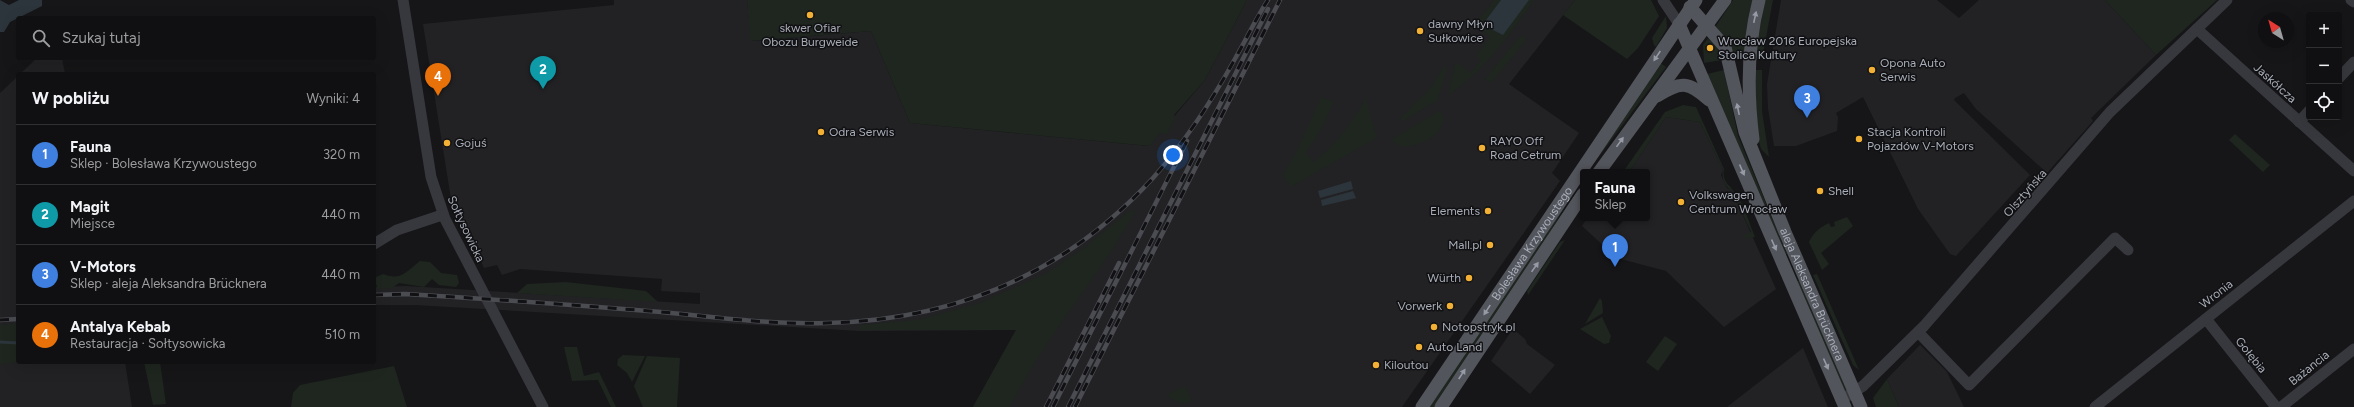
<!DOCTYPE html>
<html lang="pl">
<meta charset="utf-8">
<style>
body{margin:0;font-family:Figtree,sans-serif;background:#1e1e20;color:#f1f3f6}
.controls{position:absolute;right:12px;top:12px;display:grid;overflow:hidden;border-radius:4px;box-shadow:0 4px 16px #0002}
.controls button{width:36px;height:36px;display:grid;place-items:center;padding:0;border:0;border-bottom:1px solid #303032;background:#101012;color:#f1f3f6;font:20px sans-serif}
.compass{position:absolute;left:2258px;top:12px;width:36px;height:36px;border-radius:50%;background:#101012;box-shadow:0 4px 16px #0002;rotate:323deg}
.you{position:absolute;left:1173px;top:155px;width:14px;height:14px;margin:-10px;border:3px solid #fff;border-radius:50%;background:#1a73e8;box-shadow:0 0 0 6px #1a73e833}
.badge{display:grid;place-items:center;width:26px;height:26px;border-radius:50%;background:#0f766e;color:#fff;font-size:13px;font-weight:700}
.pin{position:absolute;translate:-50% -33px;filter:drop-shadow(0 1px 2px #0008)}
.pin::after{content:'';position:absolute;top:21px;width:14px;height:12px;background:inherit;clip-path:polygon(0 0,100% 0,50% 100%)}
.popup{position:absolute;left:1580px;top:169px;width:70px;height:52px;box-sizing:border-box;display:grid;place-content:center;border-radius:4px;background:#101012;filter:drop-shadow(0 1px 3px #0005);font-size:13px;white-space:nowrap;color:#9c9d9f}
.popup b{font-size:15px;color:#f1f3f6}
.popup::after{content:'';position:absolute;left:50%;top:100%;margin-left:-8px;border:8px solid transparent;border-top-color:#101012}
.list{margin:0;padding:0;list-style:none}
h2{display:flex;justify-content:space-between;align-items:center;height:52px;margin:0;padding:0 16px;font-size:17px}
h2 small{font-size:13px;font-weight:400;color:#9c9d9f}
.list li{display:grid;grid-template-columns:26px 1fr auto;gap:12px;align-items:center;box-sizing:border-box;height:60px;padding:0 16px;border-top:1px solid #303032}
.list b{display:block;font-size:15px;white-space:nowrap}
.list p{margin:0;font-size:13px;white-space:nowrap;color:#9c9d9f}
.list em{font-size:13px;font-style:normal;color:#9c9d9f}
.icon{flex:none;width:22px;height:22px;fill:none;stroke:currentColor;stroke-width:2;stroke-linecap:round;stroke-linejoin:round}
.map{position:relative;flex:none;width:2354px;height:407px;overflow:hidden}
.search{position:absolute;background:#101012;box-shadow:0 4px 16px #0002;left:16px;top:16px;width:360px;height:44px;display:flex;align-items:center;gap:10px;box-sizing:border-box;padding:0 14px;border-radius:4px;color:#9c9d9f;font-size:15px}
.panel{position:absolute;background:#101012;box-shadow:0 4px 16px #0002;left:16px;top:72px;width:360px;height:292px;border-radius:4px}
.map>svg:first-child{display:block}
.built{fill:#222225}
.green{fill:#1e261f}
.water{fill:#2c353c}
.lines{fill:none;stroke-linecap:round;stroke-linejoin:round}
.stream{stroke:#2c353c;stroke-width:3}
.minor{stroke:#37383d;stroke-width:11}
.major{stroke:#53555c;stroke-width:13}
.rail-casing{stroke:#4a4c52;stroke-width:4.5}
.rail{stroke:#111113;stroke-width:3;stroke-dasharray:9;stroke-linecap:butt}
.oneway{fill:#979ba6}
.poi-dot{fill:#f2b134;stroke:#111113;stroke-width:1.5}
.labels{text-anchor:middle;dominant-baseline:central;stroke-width:3;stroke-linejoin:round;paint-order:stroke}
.poi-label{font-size:12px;fill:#a8adb8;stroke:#111113;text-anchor:start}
.street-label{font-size:12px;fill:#a8adb8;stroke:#111113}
</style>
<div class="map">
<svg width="2354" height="407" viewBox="0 0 2354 407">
<rect width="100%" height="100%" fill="#161618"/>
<g class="built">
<polygon points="614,0 747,0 751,41 871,31 910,123 1149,146 1205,80 1247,0 1575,0 1509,84 1579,133 1552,173 1560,181 1402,407 973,407 1016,330 859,331 414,305 374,305 374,287 406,286 700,304 700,293 661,291 662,279 520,269 502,275 497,265 484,268 451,199 423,24 614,5"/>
<polygon points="1781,0 1937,0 1959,18 1979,0 2105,0 2156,55 2091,118 2093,121 2047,173 1976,109 1964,93 1955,98 1954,100 2030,175 1956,256 1950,254 1918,209 1863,97 1836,113 1838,117 1837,131 1796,146 1774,146 1768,108 1767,84"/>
<polygon points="37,58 62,58 65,74 20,74"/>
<polygon points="18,76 18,340 0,339 0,93"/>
<polygon points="1666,117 1700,122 1723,170 1721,175 1727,188 1732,191 1776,289 1724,327 1666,271 1617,258 1582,226 1587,218 1596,220 1647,218 1647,172 1629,172"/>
<polygon points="1513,329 1525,339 1527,344 1555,365 1530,394 1491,361"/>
<polygon points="1920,345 1947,372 1964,407 1899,407 1887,379"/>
<polygon points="1803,348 1828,407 1727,407"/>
<polygon points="0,354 18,362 125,362 132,407 0,407"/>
</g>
<g class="green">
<polygon points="747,0 1247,0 1205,80 1174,115 1175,118 1167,134 1160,133 1150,146 910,123 871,31 750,41"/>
<path d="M1494,0h7l-15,20 16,15 27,-35h5c-25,35 -49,71 -86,95l7,-31 2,-1 14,10 10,-12 -5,-5 14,-19 -10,-8v-11z"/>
<polygon points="1575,0 1651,0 1659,16 1638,48 1627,59 1563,15"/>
<polygon points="1733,0 1753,0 1744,58 1732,58 1716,26"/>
<polygon points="1765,0 1773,0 1762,59 1754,59"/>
<polygon points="2105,0 2217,0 2156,55"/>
<polygon points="1666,16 1667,28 1656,47 1654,45 1652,38"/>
<polygon points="1521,35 1527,39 1491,83 1485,79"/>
<polygon points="1708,38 1716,45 1722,60 1704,63 1703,45"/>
<polygon points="1659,62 1666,67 1594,163 1593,161"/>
<polygon points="1445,66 1447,68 1438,100 1401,122 1401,118 1430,88"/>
<polygon points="1724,70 1738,136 1787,254 1785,255 1707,74"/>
<polygon points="1754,70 1762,70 1762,111 1769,157 1761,149 1758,138"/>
<path d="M1321,97l13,5 -13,27 -15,24 8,9c21,-17 40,-40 52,-65l7,29 5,11 -86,49h-2l-7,-11 13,-22z"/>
<path d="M1683,105l13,2 28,62c-2,13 5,15 11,24 9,11 14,30 20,44l-11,1 -1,-2 8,-4 -19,-41c-7,-4 -11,-14 -9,-21l-23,-48 -34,-5 -37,55h-6l42,-60z"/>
<path d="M1441,110l3,10c-2,3 -4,9 -6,12 -11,11 -35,21 -47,8z"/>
<polygon points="2235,134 2270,165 2263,172 2229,140"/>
<polygon points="1573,192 1552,229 1435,407 1428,407"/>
<path d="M1136,210c-38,68 -91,126 -126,197h-37l43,-77h-156v-5l58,-5 62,-17 65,-29 39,-26 43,-35z"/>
<path d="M1847,217l6,9 -32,27 8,11 -7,6 -13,-28c5,-10 10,-14 20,-19l2,4 4,-1 -1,-4z"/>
<polygon points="1565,240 1528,295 1527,291 1560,242"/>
<path d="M420,261l10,1 11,11 16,2 2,8 -3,4 -17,-2 -7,-6 -8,8 -25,-4 -7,5 -14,1 -4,-11 9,-4c18,7 23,-2 37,-13z"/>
<polygon points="1817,274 1859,370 1853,365 1813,275"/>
<polygon points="1800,280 1848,389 1845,391 1796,282"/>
<polygon points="566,282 646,291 658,302 517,293 527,284"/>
<polygon points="1600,298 1602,301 1603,313 1585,324"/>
<polygon points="1602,317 1611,336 1609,343 1604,344 1580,329"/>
<polygon points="18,324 18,362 21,362 0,364 0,325"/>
<polygon points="1665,336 1677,344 1658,371 1646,362"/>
<polygon points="564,347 577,347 584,376 599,372 616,407 611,407 598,380 572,381"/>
<polygon points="623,355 645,356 632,382 627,373 617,365 618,359"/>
<polygon points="647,356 680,358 677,407 643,407 634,386"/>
<polygon points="144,362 160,362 166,404 153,405"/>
<polygon points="394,366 407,407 291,407 293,393 300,385"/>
<polygon points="1887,379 1899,407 1876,407 1873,398"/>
<polygon points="1185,386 1192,401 1183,404 1171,399 1168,394"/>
</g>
<g class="water">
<polygon points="0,0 9,5 19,0 42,0 42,6 10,22 4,32 0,32"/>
<polygon points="1501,0 1529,0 1503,35 1485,26 1486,20"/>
<polygon points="1351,181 1353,189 1320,198 1318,191"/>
<polygon points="1353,191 1356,198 1322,206 1321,200"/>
</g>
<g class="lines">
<polyline class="stream" points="0,342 18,343"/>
<g class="minor">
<polyline points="403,0 431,177 445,219 543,407"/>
<polyline points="1663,0 1679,24"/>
<polyline points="2351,0 2354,2"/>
<polyline points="2197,29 2354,171"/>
<polyline points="2339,78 2354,62"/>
<polyline points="2299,122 2309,111"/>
<polyline points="374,244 397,230 442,215"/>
<polyline points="2206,319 2276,407"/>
<polyline points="1918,332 1969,385 2115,238 2128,250"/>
<polyline points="1841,400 1863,386 1924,326 2110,112 2227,0"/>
<polyline points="2095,407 2354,201"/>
<polyline points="2281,407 2354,349"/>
</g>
<g class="major">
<path id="s1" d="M1690,7l35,40 20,85 40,100 76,175"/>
<polyline points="1679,24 1845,407"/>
<path d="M1657,96c24,-15 31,-15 52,4"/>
<path d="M1753,139c-6,-47 -6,-93 6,-139"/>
<polyline points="1599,172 1725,0"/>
<path id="s2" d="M1422,407l274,-407"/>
<polyline points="1441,407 1583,194"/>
</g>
<g class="rail-casing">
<g id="rail">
<path d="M374,295l31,-1c85,5 171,11 256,18 55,5 111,13 166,11 129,-3 239,-50 326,-145 32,-36 60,-79 83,-121 11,-19 20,-39 32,-57"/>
<polyline points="0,320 18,319"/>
<polyline points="1046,407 1119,263"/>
<polyline points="1053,407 1187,141"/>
<polyline points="1068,407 1268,9"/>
<polyline points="1075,407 1280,0"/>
</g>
</g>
<use href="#rail" class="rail"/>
</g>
<defs><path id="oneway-solid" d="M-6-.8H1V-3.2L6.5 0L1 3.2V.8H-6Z"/></defs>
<g class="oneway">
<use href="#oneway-solid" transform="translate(1755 17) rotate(-78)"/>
<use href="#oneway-solid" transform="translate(1657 56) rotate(124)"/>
<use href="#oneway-solid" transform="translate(1738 109) rotate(-102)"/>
<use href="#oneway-solid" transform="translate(1620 142) rotate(-54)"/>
<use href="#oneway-solid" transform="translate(1742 170) rotate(66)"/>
<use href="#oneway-solid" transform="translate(1774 245) rotate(66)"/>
<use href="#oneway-solid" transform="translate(1535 267) rotate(-55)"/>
<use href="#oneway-solid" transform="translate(1487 310) rotate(123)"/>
<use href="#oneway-solid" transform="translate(1826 364) rotate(66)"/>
<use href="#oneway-solid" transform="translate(1462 374) rotate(-57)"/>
</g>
<g class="poi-dot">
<circle cx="810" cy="15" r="4"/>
<circle cx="1420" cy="31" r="4"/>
<circle cx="1710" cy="48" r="4"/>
<circle cx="1872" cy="70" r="4"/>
<circle cx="821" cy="132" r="4"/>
<circle cx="1859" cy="139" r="4"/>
<circle cx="447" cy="143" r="4"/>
<circle cx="1482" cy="148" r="4"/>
<circle cx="1820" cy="191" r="4"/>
<circle cx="1681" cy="202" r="4"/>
<circle cx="1488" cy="211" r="4"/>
<circle cx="1490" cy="245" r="4"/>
<circle cx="1469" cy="278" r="4"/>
<circle cx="1450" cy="306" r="4"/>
<circle cx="1434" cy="327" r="4"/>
<circle cx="1419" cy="347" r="4"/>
<circle cx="1376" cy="365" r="4"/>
</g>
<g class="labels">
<g class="poi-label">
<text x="1428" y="24">dawny Młyn<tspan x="1428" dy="14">Sułkowice</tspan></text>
<text x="810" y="28" text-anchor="middle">skwer Ofiar<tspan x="810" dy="14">Obozu Burgweide</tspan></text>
<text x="1718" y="41">Wrocław 2016 Europejska<tspan x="1718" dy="14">Stolica Kultury</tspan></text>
<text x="1880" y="63">Opona Auto<tspan x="1880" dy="14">Serwis</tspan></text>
<text x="829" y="132">Odra Serwis</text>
<text x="1867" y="132">Stacja Kontroli<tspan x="1867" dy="14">Pojazdów V-Motors</tspan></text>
<text x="1490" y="141">RAYO Off<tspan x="1490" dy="14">Road Cetrum</tspan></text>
<text x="455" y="143">Gojuś</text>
<text x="1828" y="191">Shell</text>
<text x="1689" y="195">Volkswagen<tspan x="1689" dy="14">Centrum Wrocław</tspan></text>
<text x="1480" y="211" text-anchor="end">Elements</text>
<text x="1482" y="245" text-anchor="end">Mall.pl</text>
<text x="1461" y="278" text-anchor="end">Würth</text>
<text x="1442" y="306" text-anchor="end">Vorwerk</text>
<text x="1442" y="327">Notopstryk.pl</text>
<text x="1427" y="347">Auto Land</text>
<text x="1384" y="365">Kiloutou</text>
</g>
<g class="street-label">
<text transform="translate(2275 83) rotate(42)">Jaskółcza</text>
<text transform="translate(2025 193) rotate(-49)">Olsztyńska</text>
<text transform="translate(466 229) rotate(65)">Sołtysowicka</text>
<text stroke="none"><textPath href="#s2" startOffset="197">Bolesława Krzywoustego</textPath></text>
<text stroke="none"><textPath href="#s1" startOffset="316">aleja Aleksandra Brücknera</textPath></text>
<text transform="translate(2216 294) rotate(-38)">Wronia</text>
<text transform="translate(2251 355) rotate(51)">Gołębia</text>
<text transform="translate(2309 368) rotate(-39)">Bażancia</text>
</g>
</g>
</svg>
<div class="controls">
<button>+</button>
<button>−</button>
<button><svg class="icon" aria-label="locate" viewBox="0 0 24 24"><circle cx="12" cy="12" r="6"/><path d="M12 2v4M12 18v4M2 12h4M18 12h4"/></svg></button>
</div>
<svg class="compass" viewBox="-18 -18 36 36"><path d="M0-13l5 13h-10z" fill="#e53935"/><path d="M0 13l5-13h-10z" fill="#9c9d9f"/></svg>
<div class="you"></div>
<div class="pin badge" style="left:1615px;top:267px;background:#3f7fe0">1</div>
<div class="popup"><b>Fauna</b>Sklep</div>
<div class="pin badge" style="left:543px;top:89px;background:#0f9aa8">2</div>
<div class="pin badge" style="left:1807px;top:118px;background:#3f7fe0">3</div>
<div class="pin badge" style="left:438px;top:96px;background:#e8710a">4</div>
<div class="search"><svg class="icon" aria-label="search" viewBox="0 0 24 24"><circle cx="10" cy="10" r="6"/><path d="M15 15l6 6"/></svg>Szukaj tutaj</div>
<section class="panel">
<h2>W pobliżu<small>Wyniki: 4</small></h2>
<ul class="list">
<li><span class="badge" style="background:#3f7fe0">1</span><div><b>Fauna</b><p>Sklep · Bolesława Krzywoustego</p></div><em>320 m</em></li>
<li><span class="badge" style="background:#0f9aa8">2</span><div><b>Magit</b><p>Miejsce</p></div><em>440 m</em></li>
<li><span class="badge" style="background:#3f7fe0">3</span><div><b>V-Motors</b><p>Sklep · aleja Aleksandra Brücknera</p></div><em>440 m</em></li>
<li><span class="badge" style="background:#e8710a">4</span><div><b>Antalya Kebab</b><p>Restauracja · Sołtysowicka</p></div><em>510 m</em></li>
</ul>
</section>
</div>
